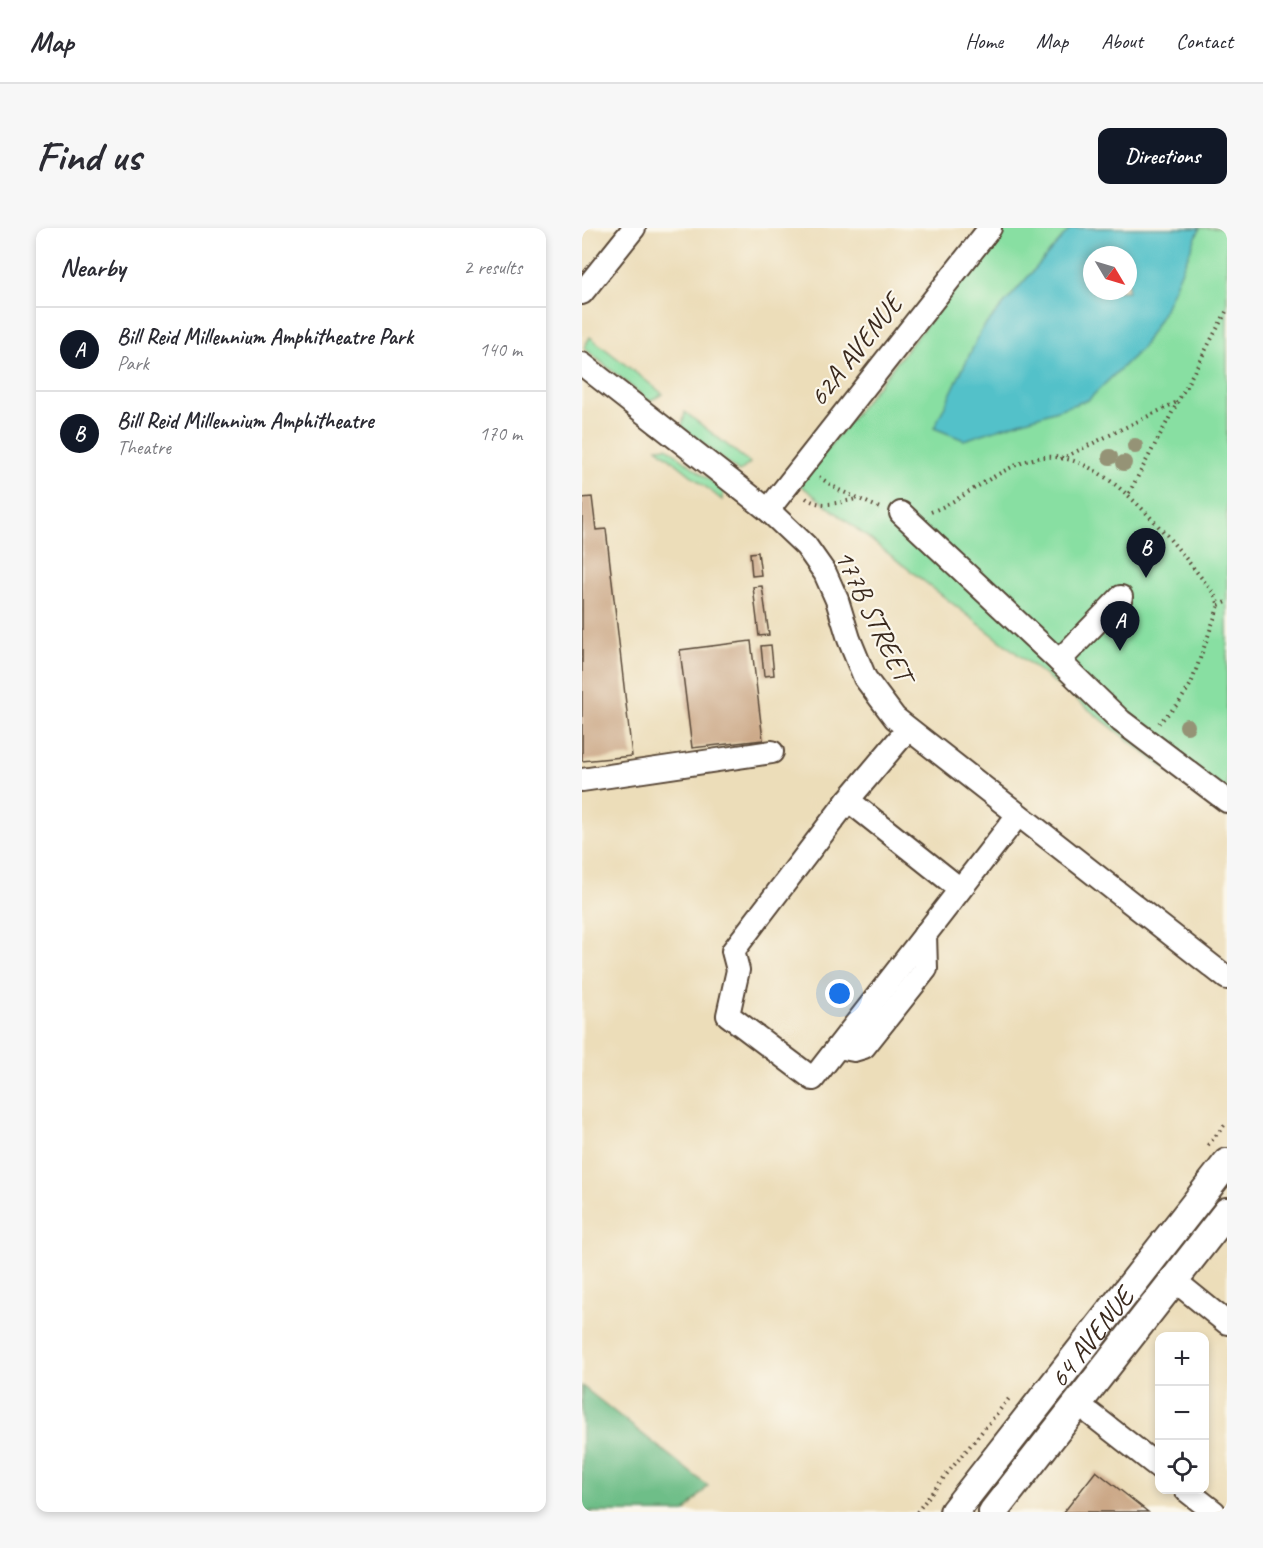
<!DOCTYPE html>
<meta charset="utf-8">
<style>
body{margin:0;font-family:Caveat,sans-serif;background:#f7f7f7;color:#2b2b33}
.controls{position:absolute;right:18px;bottom:18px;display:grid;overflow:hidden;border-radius:12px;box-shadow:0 3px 9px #0003}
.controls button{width:54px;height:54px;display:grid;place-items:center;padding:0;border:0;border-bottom:2px solid #e1e1e2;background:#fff;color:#2b2b33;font:30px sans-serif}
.compass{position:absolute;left:501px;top:18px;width:54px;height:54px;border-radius:50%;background:#fff;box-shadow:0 3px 9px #0003;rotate:128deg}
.you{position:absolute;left:258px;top:766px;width:21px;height:21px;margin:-15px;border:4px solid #fff;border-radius:50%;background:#1a73e8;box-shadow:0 0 0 9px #1a73e833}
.badge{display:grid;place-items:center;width:39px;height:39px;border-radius:50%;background:#111827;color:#fff;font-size:20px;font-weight:700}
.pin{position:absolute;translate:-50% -50px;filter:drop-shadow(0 2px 3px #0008)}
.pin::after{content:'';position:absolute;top:32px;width:21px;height:18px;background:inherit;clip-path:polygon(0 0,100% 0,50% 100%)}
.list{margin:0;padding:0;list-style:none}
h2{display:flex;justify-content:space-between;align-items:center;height:78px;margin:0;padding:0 24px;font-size:26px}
h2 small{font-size:20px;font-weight:400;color:#7c7c81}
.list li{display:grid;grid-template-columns:39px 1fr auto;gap:18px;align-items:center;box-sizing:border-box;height:84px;padding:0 24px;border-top:2px solid #e1e1e2}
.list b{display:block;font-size:22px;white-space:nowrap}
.list p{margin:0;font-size:20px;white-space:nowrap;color:#7c7c81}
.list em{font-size:20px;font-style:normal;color:#7c7c81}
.icon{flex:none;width:33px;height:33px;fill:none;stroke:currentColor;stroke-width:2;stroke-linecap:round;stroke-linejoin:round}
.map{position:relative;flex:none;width:645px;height:1284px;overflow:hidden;border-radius:12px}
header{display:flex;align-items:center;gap:36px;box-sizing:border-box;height:84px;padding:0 30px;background:#fff;border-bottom:2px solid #e1e1e2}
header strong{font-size:28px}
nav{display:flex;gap:33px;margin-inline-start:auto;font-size:21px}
.intro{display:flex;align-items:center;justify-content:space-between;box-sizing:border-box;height:144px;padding:0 36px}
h1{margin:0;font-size:42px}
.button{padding:15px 27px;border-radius:12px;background:#111827;color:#fff;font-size:21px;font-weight:700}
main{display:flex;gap:36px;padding:0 36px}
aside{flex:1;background:#fff;border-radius:12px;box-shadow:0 3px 9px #0003}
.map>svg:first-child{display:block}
.green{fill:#88dfa2;stroke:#628460;stroke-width:1.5;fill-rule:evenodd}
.forest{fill:#6ebe88;stroke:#547453;stroke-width:1.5}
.water{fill:#53c1c9;stroke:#477674;stroke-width:1.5;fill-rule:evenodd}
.building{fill:#cba786}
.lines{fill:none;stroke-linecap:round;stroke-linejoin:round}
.minor-casing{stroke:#564535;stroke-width:26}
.major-casing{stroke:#564535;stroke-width:32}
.path{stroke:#564535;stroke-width:4;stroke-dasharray:1.5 4.5;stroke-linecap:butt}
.minor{stroke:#fff;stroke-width:22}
.major{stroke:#fff;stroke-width:28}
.tree{fill:#959376}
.labels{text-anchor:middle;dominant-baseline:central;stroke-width:4.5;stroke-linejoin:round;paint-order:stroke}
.street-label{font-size:28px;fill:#3b2a1e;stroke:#fbf7ec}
</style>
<header>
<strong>Map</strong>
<nav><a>Home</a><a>Map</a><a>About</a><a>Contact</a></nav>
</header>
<div class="intro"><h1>Find us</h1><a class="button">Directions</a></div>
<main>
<aside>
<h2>Nearby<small>2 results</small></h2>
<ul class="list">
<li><span class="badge">A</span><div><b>Bill Reid Millennium Amphitheatre Park</b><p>Park</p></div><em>140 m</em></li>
<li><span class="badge">B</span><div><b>Bill Reid Millennium Amphitheatre</b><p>Theatre</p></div><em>170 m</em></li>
</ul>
</aside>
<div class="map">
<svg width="645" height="1284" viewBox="0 0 645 1284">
<rect width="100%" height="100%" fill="#fbf7ec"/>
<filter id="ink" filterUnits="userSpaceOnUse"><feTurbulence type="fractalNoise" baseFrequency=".0167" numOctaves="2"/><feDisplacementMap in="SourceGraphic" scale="12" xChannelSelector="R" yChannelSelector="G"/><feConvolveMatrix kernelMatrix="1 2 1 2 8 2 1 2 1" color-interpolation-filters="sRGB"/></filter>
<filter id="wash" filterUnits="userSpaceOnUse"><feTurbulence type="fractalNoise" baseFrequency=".008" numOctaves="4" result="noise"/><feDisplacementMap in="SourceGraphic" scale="24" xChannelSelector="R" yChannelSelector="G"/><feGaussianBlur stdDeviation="1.35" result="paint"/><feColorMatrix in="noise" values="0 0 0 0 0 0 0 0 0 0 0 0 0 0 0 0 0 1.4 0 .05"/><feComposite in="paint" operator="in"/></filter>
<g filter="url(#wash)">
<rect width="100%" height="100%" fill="#ecddb9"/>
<g class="green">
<path d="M422,0h223v589l-428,-333zM510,27h36v36h-36z"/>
<polygon points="8,109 81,166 67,173 2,120"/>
<polygon points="103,184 168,235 157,244 100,199"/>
<polygon points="85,219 142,263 140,272 75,220"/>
</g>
<polygon class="forest" points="0,1158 126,1258 103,1284 0,1284"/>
<path class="water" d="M489,0h129l-36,83 -22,37 -54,52 -124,40 -30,-12 48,-99zM510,27h36v36h-36z"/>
<g id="blocks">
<g class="building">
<polygon points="10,269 14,302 24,301 50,528 0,533 0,270"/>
<polygon points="176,324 179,347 170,348 168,325"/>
<polygon points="180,358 187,407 177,408 171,359"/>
<polygon points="169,413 181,512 110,520 98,422"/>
<polygon points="189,417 192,447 182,448 179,418"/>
<polygon points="514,1243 566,1284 482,1284"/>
</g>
</g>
</g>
<g filter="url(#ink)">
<use href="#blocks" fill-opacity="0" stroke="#564535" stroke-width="1.5"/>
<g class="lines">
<g class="minor-casing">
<g id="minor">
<polyline points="0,65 52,0"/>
<polyline points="0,136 186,282 224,318 243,345 255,372 267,411 283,450 313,490 645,750"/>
<polyline points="186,282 408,0"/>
<polyline points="319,285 477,433"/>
<polyline points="539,369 477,433 539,493 645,573"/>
<polyline points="0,552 190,524"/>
<polyline points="266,572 326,501"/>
<polyline points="378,661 266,572 151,723 156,742 146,787 231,851 436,587"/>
<polyline points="256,819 272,822 282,819 344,741 343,706"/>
<polyline points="592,1052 645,1095"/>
<polyline points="509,1186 578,1240"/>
<polyline points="604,1262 632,1284"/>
</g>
</g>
<g class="major-casing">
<g id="major">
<path id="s1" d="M372,1284l273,-349"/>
<polyline points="411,1284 645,984"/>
</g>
</g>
<g class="path">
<polyline points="479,231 595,174"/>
<polyline points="237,249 257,262 300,281"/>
<polyline points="547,265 645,82"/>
<path d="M224,270c15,11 34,4 51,1"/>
<path d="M349,284c35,-14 64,-42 102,-53 69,-19 142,88 180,133l6,13 -28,79 -13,20 -19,19"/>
<polyline points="637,377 645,374"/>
<polyline points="626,917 645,894"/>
<path d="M335,1284c30,-40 63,-77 94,-116"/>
</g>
<use href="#minor" class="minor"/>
<use href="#major" class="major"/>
</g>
<g class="tree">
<circle cx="553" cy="218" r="8"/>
<circle cx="528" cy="229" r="8"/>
<circle cx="542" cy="235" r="8"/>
<circle cx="605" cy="498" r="8"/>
</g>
</g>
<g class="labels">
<g class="street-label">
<text transform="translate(273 122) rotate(-52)">62A AVENUE</text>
<text transform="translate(292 387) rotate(64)">177B STREET</text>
<text stroke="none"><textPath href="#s1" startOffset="222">64 AVENUE</textPath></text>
</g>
</g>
</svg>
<div class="controls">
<button>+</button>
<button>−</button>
<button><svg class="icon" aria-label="locate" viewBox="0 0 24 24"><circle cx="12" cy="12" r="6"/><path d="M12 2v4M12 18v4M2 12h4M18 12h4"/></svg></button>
</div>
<svg class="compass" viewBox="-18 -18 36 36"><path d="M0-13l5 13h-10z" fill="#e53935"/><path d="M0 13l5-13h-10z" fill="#7c7c81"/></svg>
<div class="you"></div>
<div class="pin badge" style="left:538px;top:423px">A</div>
<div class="pin badge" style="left:564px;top:350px">B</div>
</div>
</main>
